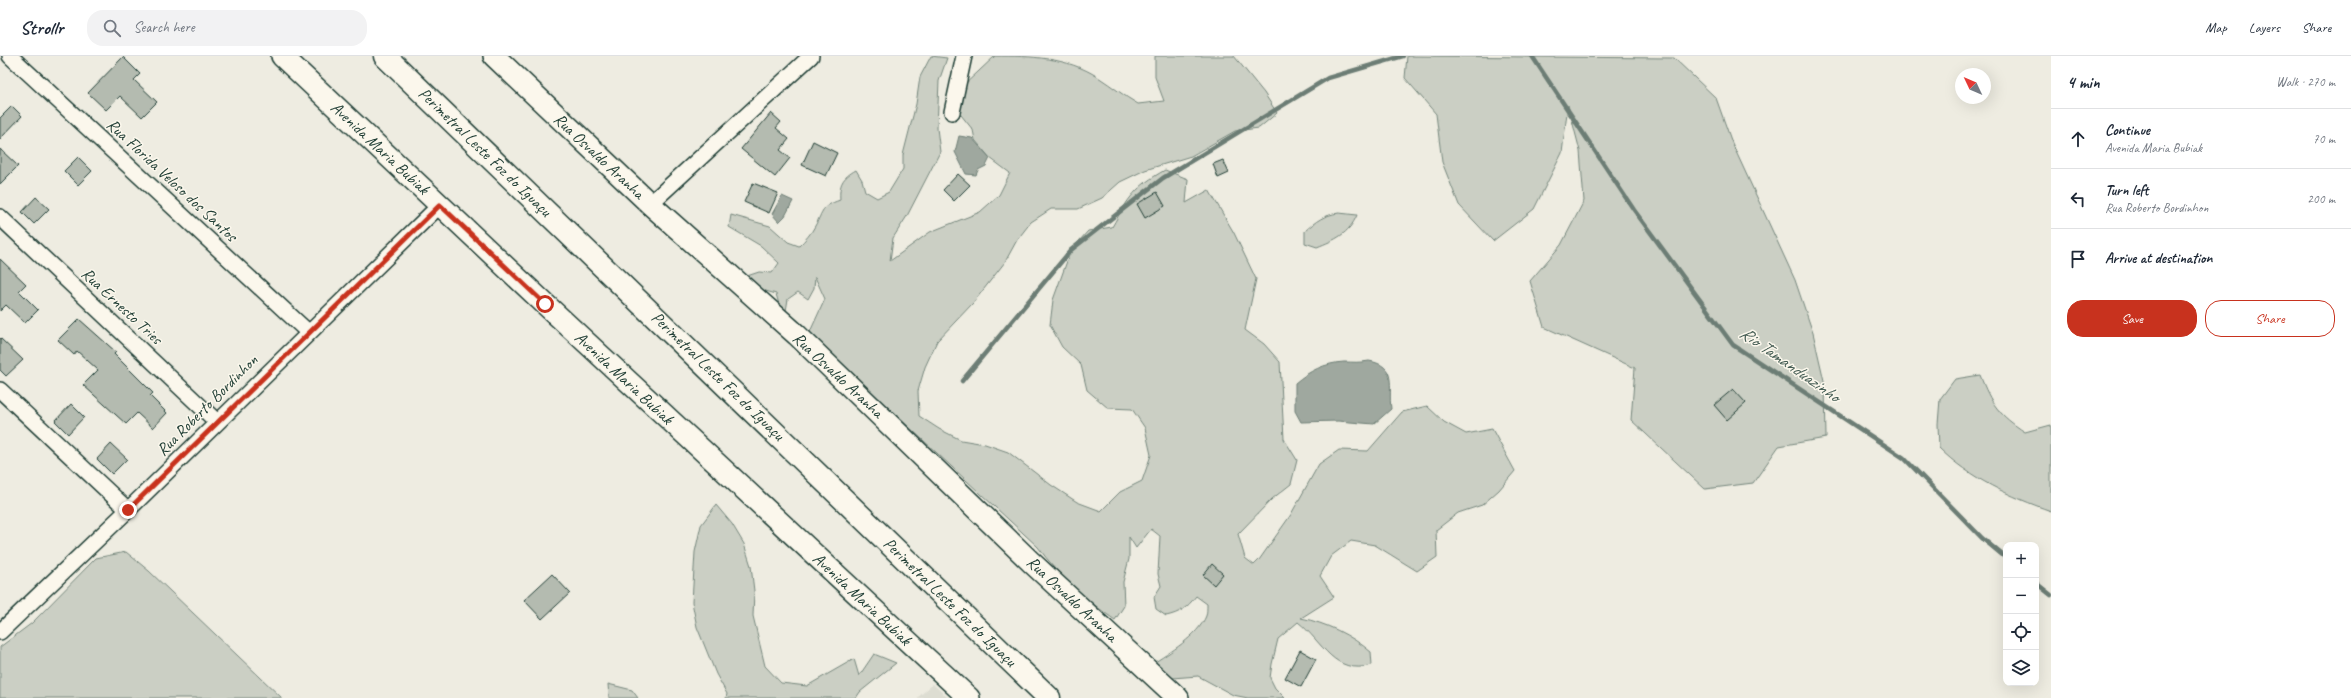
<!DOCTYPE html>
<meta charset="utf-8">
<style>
body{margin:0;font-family:Caveat,sans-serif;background:#f2f2f3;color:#1f2937}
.controls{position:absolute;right:12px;bottom:12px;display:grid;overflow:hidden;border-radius:8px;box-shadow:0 4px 16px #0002}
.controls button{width:36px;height:36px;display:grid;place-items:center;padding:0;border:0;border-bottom:1px solid #e0e1e3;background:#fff;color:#1f2937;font:20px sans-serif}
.compass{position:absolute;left:1955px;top:12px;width:36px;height:36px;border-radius:50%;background:#fff;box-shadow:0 4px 16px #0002;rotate:314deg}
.stop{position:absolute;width:12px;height:12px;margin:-9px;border:3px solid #c8321e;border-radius:50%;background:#fff}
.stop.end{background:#c8321e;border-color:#fff;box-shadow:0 1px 4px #0008}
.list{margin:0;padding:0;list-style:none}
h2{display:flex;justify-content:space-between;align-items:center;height:52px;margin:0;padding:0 16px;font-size:17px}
h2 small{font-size:13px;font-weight:400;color:#747a83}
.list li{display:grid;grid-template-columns:26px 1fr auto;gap:12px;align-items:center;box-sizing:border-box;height:60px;padding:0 16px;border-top:1px solid #e0e1e3}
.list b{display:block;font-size:15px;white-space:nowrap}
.list p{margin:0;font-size:13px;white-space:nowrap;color:#747a83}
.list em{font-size:13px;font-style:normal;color:#747a83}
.actions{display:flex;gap:8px;padding:12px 16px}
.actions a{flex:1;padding:9px 0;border:1px solid #c8321e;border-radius:16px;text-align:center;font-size:14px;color:#c8321e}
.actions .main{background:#c8321e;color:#fff}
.icon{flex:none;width:22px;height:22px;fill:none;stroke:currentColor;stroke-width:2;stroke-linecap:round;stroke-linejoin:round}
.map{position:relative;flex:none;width:2051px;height:642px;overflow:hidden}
header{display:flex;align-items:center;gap:24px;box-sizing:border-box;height:56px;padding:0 20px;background:#fff;border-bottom:1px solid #e0e1e3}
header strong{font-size:19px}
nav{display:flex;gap:22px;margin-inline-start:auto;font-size:14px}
.search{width:280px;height:36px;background:#f2f2f3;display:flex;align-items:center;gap:10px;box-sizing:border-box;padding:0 14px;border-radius:16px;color:#747a83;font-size:15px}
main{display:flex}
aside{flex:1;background:#fff}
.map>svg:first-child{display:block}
.built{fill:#ddddd2}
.green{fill:#cbcfc4;stroke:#75867c}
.water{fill:#9fa89f;stroke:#6c7d74}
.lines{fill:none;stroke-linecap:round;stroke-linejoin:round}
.stream{stroke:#6c7d74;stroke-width:4.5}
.building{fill:#b4bbb0;stroke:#1f3d34}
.street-casing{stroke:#1f3d34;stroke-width:18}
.secondary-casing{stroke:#1f3d34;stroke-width:24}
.highway-casing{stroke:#1f3d34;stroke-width:25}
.street{stroke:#fbf7ec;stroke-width:15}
.secondary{stroke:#fbf7ec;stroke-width:21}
.highway{stroke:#fbf7ec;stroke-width:22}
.route{stroke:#c8321e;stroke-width:5}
.labels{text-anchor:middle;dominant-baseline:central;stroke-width:3;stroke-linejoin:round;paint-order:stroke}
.street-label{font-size:17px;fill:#1f3d34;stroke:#fbf7ec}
.water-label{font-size:18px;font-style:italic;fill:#455d54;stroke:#fbf7ec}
</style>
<header>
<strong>Strollr</strong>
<div class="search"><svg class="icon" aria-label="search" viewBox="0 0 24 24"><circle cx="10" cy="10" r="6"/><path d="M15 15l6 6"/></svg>Search here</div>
<nav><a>Map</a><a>Layers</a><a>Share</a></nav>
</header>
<main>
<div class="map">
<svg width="2051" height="642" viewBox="0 0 2051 642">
<rect width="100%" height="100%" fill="#eeece1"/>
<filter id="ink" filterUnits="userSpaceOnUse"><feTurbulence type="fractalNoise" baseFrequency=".025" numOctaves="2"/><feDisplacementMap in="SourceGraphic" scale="8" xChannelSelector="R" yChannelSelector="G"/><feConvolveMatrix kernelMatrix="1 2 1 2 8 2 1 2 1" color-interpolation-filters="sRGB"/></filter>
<g filter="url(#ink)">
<polygon class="built" points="933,628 948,642 917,642"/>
<g class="green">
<path d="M931,0l16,2 -8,23 -2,47 3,24 -33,64 -14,22 -3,23 40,-29 50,-20 19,-17 11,-22 -20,-15 -15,-18 -2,-10 -16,-20 6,-24 32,-30c35,0 72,1 103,21 14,9 26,19 40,27l26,-3 -9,-24v-21h79l30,37 13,20 -18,15 -24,3 -44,25 -46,14 -25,12 -18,16 -24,11h-27l-20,13 -14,18 -12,22 -32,41 -36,38 -12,26 -7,24 1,25 20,13 22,11 24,4 23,8 43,33 26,17 24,9 19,-19 22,-11 9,-26 -6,-27 -13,-19 -24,-1 -21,-18 -6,-25 -19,-18 -12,-22 3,-25 18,-50 17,-19 24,-4c17,-30 23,-40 53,-57l23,9 -2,24 23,-13 25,43 22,46 -11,51 19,14 16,18 4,77 13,21 -6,24 -19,15 -34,35 7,24 9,7 5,-5 31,-44 29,-52 20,-14 29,1 34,-39 25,-6 17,16 22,12 26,-5 23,42 -16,19 -17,15 -24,8 -22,17 1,27 -20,14 -42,-26 -24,-4 -20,15 -11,20 14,21 -33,21c25,5 50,17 70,34l1,13c-38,11 -49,-23 -74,-43l-20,17 -6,25 -2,14 5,10 10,10h-37l-15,-3 -35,-19 -26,2 -12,-4 -8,-10c17,-11 46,-28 54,-48 1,-3 1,-8 1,-12l-11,-8c-9,12 -16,17 -30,20l-10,-7 -2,-12 7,-11 -3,-12 2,-38 -9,-7 -15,19 -7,-11v22l-6,23 1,24 -9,14c-28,-19 -57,-45 -77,-73l-229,-213 16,-35 -10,-22 -1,11 -6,11 -10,-7 -10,7 -2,12h-5l-5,-17 -24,-7 -5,-11 12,-4 13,1 7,-10 -18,-17 -32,-19 2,-12 39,11 18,16 11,4c6,-6 12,-12 16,-20 9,-16 5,-19 25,-26 -1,-16 2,-22 16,-30l6,10 3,11 12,7 12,-6 14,-23v-14l13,-51 4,-27z"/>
<polygon points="1407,0 1674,2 1716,42 1732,87 1795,224 1813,277 1825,329 1826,382 1779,390 1753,427 1705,433 1631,364 1635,312 1544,271 1530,225 1561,189 1584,145 1580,95 1568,49 1562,97 1534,153 1493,185 1459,149 1442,106 1436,58 1405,22"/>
<path d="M1339,157l18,2c-8,19 -22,25 -40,32l-12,-4v-12c11,-10 19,-16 34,-18z"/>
<path d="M1980,319c11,29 19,40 45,57l26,-7v86c-40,-14 -82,-33 -112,-63l-1,-24 2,-25 15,-20z"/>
<polygon points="716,449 732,468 744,488 751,510 754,535 753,560 765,610 781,627 807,630 854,603 859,620 874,598 896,607 860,636 856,642 726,642 727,638 716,618 697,571 692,546 695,496 701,469"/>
<polygon points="126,496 149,515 282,642 0,642 0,591 32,567 96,502"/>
<polygon points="608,628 632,634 638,642 609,642"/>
</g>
<g class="water">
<polygon points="959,80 972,82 990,102 986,110 978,114 976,119 966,118 955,96"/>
<polygon points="782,140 793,145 785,160 779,166 772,158"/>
<path d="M1369,305c29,5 19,24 22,48l-17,15 -36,-3 -37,1 -6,-11v-28c14,-12 30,-20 49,-21 9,0 15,1 25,-1z"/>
</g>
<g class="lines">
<g class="stream">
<polyline points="1532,0 1634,154 1733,289 1904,402 1982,482 2006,502"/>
<polyline points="962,325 1071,194 1163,122 1328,22 1403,0"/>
<polyline points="2036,527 2051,539"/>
</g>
</g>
<g class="building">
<polygon points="123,1 140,18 134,24 157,46 142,61 120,40 106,54 88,37"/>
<polygon points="12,50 22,60 0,83 0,62"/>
<polygon points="771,57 781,66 776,72 789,83 780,94 790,102 775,121 741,93"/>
<polygon points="813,85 837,97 826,120 802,109"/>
<polygon points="0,93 18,110 0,128"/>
<polygon points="78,101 92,115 78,129 64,115"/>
<polygon points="1223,104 1229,117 1218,122 1213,108"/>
<polygon points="958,118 970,129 954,145 943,134"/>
<polygon points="753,127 778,137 769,157 744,146"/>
<polygon points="1157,136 1165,150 1145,162 1137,148"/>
<polygon points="36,141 49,153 34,168 22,156"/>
<polygon points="0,203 26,228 19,235 38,254 25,267 6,249 0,255"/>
<polygon points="79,263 116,296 114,298 153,337 150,340 167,357 153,372 137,357 126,368 83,329 98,314 77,295 74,299 58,284"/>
<polygon points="0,282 23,304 6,320 0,314"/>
<polygon points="1733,333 1746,347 1727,364 1714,349"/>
<polygon points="71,348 84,361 68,378 55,365"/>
<polygon points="111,388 127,403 112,418 97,403"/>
<polygon points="1212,508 1223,518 1214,529 1203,519"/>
<polygon points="552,518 570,537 542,563 524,544"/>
<polygon points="1300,594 1316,603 1301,631 1285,622"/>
</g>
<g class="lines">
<g class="street-casing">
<g id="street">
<polyline points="10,0 308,276"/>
<polyline points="952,56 964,0"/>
<polyline points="650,148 811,0"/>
<polyline points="0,161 217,366"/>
<polyline points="0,334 128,454"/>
<polyline points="0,576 128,454 440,149"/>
</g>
</g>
<g class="secondary-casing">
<g id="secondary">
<polyline points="282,0 545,248 969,642"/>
<polyline points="494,0 650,148 797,279 1031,506 1178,642"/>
</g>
</g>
<g class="highway-casing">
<polyline id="highway" points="385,0 1049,642"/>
</g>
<use href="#street" class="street"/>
<use href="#secondary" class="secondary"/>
<use href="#highway" class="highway"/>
</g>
</g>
<g class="lines" filter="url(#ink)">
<polyline class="route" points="128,454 440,149 545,248"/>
</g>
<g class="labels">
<g class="street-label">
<text transform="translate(380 92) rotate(43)">Avenida Maria Bubiak</text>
<text transform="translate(485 96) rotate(44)">Perimetral Leste Foz do Iguaçu</text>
<text transform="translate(599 100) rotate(43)">Rua Osvaldo Aranha</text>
<text transform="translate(172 124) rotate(43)">Rua Florida Veloso dos Santos</text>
<text transform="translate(122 250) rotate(43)">Rua Ernesto Tries</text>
<text transform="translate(838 319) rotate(43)">Rua Osvaldo Aranha</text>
<text transform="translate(718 320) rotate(44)">Perimetral Leste Foz do Iguaçu</text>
<text transform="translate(624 322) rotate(43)">Avenida Maria Bubiak</text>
<text transform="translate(207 349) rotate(-45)">Rua Roberto Bordinhon</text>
<text transform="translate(862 543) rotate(43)">Avenida Maria Bubiak</text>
<text transform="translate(1072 543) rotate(43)">Rua Osvaldo Aranha</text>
<text transform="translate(950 546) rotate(44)">Perimetral Leste Foz do Iguaçu</text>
</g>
<g class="water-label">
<text transform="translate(1790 308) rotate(35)">Rio Tamanduazinho</text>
</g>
</g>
</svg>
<div class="controls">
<button>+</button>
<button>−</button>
<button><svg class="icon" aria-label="locate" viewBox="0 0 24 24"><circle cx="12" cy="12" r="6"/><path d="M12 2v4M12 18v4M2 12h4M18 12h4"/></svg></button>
<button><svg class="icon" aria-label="layers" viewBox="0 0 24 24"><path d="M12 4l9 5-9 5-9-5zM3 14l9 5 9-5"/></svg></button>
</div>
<svg class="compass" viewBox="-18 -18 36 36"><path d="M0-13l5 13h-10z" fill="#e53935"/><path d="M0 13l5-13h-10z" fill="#747a83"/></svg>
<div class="stop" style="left:545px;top:248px"></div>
<div class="stop end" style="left:128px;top:454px"></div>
</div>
<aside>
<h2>4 min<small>Walk · 270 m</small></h2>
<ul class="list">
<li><svg class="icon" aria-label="ahead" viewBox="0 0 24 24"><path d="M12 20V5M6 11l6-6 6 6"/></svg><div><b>Continue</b><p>Avenida Maria Bubiak</p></div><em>70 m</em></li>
<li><svg class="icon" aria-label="left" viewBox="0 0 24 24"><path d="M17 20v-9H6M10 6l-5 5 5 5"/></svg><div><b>Turn left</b><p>Rua Roberto Bordinhon</p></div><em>200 m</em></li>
<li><svg class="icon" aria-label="arrive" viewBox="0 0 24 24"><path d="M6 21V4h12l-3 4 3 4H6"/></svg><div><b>Arrive at destination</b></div></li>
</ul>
<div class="actions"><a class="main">Save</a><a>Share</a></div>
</aside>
</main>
